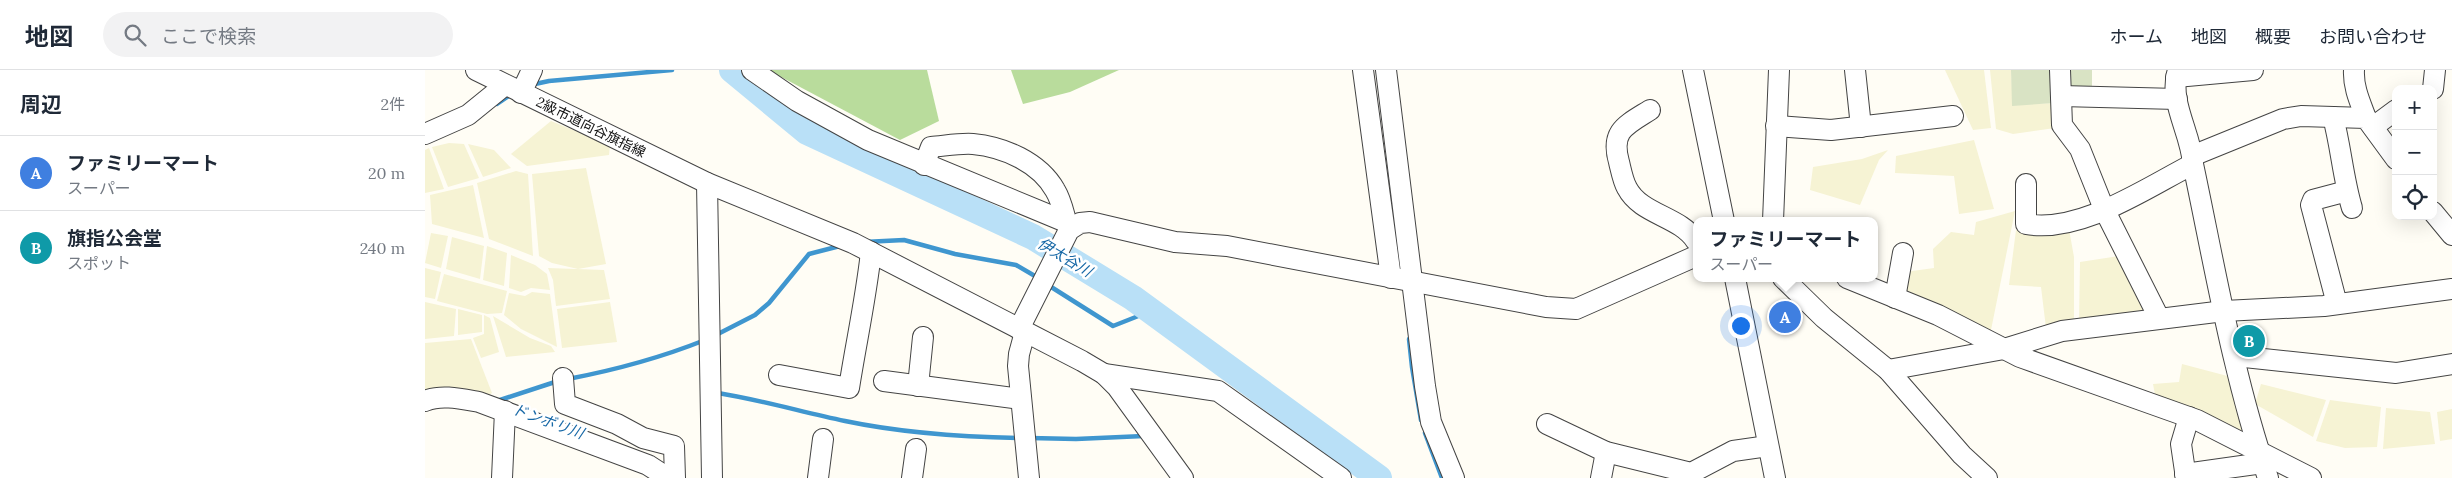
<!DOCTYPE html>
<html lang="ja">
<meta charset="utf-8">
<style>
body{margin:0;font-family:Lora,"Noto Sans JP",serif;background:#f2f2f3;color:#1f2937}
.controls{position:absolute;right:15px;top:15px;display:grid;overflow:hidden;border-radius:10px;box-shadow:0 5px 20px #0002}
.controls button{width:45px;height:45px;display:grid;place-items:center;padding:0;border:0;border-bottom:1px solid #e0e1e3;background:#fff;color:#1f2937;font:25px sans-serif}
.you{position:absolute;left:1315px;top:255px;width:18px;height:18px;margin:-12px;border:4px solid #fff;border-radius:50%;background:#1a73e8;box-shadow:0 0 0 8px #1a73e833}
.badge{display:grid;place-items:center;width:32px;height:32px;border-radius:50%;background:#0f766e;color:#fff;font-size:16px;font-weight:700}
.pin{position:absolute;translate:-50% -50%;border:2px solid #fff;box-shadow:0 1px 5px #0006}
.popup{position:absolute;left:1268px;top:147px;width:185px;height:65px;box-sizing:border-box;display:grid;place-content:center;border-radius:10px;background:#fff;filter:drop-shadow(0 1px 4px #0005);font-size:16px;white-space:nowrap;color:#747a83}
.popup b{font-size:19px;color:#1f2937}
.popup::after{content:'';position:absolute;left:50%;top:100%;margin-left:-10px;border:10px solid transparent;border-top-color:#fff}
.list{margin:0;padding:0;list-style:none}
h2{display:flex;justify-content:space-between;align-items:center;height:65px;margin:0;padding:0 20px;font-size:21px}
h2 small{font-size:16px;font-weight:400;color:#747a83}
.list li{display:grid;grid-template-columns:32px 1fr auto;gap:15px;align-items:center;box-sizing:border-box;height:75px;padding:0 20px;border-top:1px solid #e0e1e3}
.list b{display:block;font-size:19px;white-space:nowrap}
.list p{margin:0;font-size:16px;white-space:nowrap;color:#747a83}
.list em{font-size:16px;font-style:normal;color:#747a83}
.icon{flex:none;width:28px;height:28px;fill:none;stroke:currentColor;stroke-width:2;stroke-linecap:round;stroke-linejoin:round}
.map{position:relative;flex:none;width:2027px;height:408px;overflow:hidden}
header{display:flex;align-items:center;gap:30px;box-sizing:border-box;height:70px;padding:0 25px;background:#fff;border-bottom:1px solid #e0e1e3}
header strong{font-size:24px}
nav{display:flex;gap:28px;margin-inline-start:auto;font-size:18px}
.search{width:350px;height:45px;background:#f2f2f3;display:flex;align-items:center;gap:12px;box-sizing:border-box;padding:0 18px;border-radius:28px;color:#747a83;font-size:19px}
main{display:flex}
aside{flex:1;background:#fff}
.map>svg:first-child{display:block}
.farmland{fill:#f6f3d4}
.forest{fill:#b9dc9c}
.cemetery{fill:#d9e3c4}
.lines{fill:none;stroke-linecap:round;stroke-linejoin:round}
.stream{stroke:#3f96cf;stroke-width:4.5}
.river{stroke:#b9e0f7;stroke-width:26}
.minor-casing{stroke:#444;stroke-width:22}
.minor{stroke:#fff;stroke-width:20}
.labels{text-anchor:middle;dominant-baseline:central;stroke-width:5;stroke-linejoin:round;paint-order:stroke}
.street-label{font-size:14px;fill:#111;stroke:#fff}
.water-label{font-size:15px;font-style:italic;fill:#1768a6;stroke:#fff}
</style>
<header>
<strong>地図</strong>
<div class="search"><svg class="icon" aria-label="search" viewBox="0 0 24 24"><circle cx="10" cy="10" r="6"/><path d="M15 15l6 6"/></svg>ここで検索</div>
<nav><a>ホーム</a><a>地図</a><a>概要</a><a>お問い合わせ</a></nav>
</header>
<main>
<aside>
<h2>周辺<small>2件</small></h2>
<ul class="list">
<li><span class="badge" style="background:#3f7fe0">A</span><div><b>ファミリーマート</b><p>スーパー</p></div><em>20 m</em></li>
<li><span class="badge" style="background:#0f9aa8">B</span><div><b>旗指公会堂</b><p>スポット</p></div><em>240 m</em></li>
</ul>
</aside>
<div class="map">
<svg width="2027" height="408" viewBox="0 0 2027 408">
<rect width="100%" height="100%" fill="#fffdf5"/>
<g class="farmland">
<polygon points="1520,0 1559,0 1566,58 1548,60"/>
<polygon points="1565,0 1586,0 1588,35 1629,33 1630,58 1588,64 1571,59"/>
<polygon points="126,51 185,75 184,85 102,96 86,84"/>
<polygon points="1549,70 1569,139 1534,144 1529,106 1470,103 1471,86"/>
<polygon points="24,73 39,74 54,108 23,117 7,77"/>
<polygon points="43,74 69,80 86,98 58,107"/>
<polygon points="4,78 19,119 0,123 0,80"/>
<polygon points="1463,80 1454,90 1435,135 1385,120 1388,97 1437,89"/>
<polygon points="161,98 181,194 153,199 127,193 114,186 107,104"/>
<polygon points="91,101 103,104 108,186 64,169 52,113"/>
<polygon points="48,115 59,168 7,154 5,125"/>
<polygon points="1590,141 1566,260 1479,222 1480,202 1509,198 1508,179 1526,162 1549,165 1551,152"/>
<polygon points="1644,159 1649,187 1649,259 1621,258 1616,217 1584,215 1591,160 1619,164"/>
<polygon points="6,163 23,166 16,198 0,193"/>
<polygon points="27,167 59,176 55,209 21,199"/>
<polygon points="62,176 82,183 79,216 58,210"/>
<polygon points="86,185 110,195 122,204 125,220 106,218 96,222 84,218"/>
<polygon points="1694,186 1726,246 1654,253 1655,192"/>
<polygon points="0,198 16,202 10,229 0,227"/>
<polygon points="123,198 179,200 185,229 131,236 128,210"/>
<polygon points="19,204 82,221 77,243 62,244 12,231"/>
<polygon points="107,222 125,224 132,277 96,259 79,245 84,223 100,226"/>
<polygon points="0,232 31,239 29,266 0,269"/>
<polygon points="185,232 192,272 137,278 132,239"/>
<polygon points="33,239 57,245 57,262 33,265"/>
<polygon points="59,245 65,248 74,282 56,288 48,268 59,264"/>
<polygon points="68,246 105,268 126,276 130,282 81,287"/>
<polygon points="46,269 67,323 58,329 0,322 0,273"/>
<polygon points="1757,294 1810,308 1822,368 1731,330 1728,314 1754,312"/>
<polygon points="1836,314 1901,330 1888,367 1830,334"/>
<polygon points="1905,330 1956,337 1952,377 1920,378 1891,371"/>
<polygon points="1961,338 2005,342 2010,374 1958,379"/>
<polygon points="2027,339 2027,369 2015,371 2012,342"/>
</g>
<g class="forest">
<polygon points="343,0 502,0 514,51 475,70"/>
<polygon points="586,0 694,0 645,22 598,34"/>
</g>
<g class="cemetery">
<polygon points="1586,0 1629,0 1629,33 1587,36"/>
<polygon points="1640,0 1667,0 1667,20 1639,18"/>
</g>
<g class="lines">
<g class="stream">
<polyline points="110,14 124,11 247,0"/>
<polyline points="72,34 85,25"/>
<polyline points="439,172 479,170 530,184 591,195 615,209"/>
<polyline points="623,215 688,256 726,241"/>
<polyline points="289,266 330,245 344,233 384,184 415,176"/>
<polyline points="984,269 987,297 996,350"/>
<path d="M143,309c47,-9 92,-21 137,-39"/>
<path d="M293,323c43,7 84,19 127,28 57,12 117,16 175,17"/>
<polyline points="72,331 133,311"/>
<polyline points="1000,363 1017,408"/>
<polyline points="605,368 651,369 719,366"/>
</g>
<polyline class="river" points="307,0 382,62 608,167 708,228 954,408"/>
<g class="minor-casing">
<g id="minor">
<polyline points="51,0 282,113 428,173 657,291 679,304 692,317 758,408"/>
<polyline points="327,0 372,31 443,70 641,152"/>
<polyline points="938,0 966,208"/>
<polyline points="961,0 1000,316 1006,352 1029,408"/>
<polyline points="1268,0 1299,151"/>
<polyline points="1430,0 1436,57"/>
<polyline points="1635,0 1637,55 1655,79 1679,139 1734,248"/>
<path d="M1753,0c-10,32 13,62 15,94 22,104 40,212 75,314"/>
<path d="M1929,0c-1,17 6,32 12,48"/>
<polyline points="1751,7 1828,0"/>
<polyline points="2008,19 2010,0"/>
<polyline points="96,23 107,0"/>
<polyline points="1636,26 1752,29"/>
<path d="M1225,40c-24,15 -40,21 -31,52 2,8 4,19 8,26 14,27 53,28 69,53"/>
<path d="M1908,47c8,30 10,61 19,91"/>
<polyline points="1351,56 1406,60 1528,46"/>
<polyline points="1948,57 1971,40"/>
<polyline points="0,64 43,45 80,15"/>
<polyline points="1767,86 1858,49 1876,46 1941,48 1971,89"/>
<path d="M499,95l7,-18c13,-1 29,-4 42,-3 31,3 66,18 82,46 8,13 9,27 14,40"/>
<polyline points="282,113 287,408"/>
<path d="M1601,114v40c54,10 120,-36 167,-60"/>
<polyline points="2008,142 2027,165"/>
<polyline points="1348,151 1354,0"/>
<polyline points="1310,208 1350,408"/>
<polyline points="1358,208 1399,248 1463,300 1537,385 1562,408"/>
<polyline points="1422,208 1513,245 1595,287 1772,350 1886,408"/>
<polyline points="1470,228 1478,183"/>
<polyline points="1912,234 1886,135 1888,130 1922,121"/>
<polyline points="594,259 644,160 655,153 665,152 750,172 802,176 1121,237 1151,239 1271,186"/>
<polyline points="600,262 594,284 593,296 604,408"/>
<polyline points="1810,286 1971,303 2027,294"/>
<polyline points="1463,300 1579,279 1637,261 1799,241 1899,236 2027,219"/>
<polyline points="679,304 793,321 916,408"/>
<path d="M354,305l70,13c7,-45 17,-90 22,-136"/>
<polyline points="138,308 140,334 192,354 218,368 249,376 250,408"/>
<polyline points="459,311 596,329"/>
<polyline points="493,316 498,267"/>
<path d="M0,331c16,-7 37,-2 54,1l169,63 20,13"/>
<polyline points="1122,354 1181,382 1266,403 1308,381 1343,376"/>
<polyline points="1760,404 1838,393"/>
<polyline points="77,408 80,341"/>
<polyline points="393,408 398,369"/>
<polyline points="487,408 491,379"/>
<polyline points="1176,408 1181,382"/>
<polyline points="1761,408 1756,374 1764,347"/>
</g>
</g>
<use href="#minor" class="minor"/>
</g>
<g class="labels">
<g class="street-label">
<text transform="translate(166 57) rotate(26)">2級市道向谷旗指線</text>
</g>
<g class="water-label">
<text transform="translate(640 187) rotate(31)">伊太谷川</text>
<text transform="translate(123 351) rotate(20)">ドンボリ川</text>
</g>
</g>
</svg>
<div class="controls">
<button>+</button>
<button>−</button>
<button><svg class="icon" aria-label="locate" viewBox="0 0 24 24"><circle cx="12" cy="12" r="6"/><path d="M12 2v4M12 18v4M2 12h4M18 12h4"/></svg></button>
</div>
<div class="you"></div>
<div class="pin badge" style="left:1360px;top:247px;background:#3f7fe0">A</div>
<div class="popup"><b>ファミリーマート</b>スーパー</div>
<div class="pin badge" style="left:1824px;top:271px;background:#0f9aa8">B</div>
</div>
</main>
